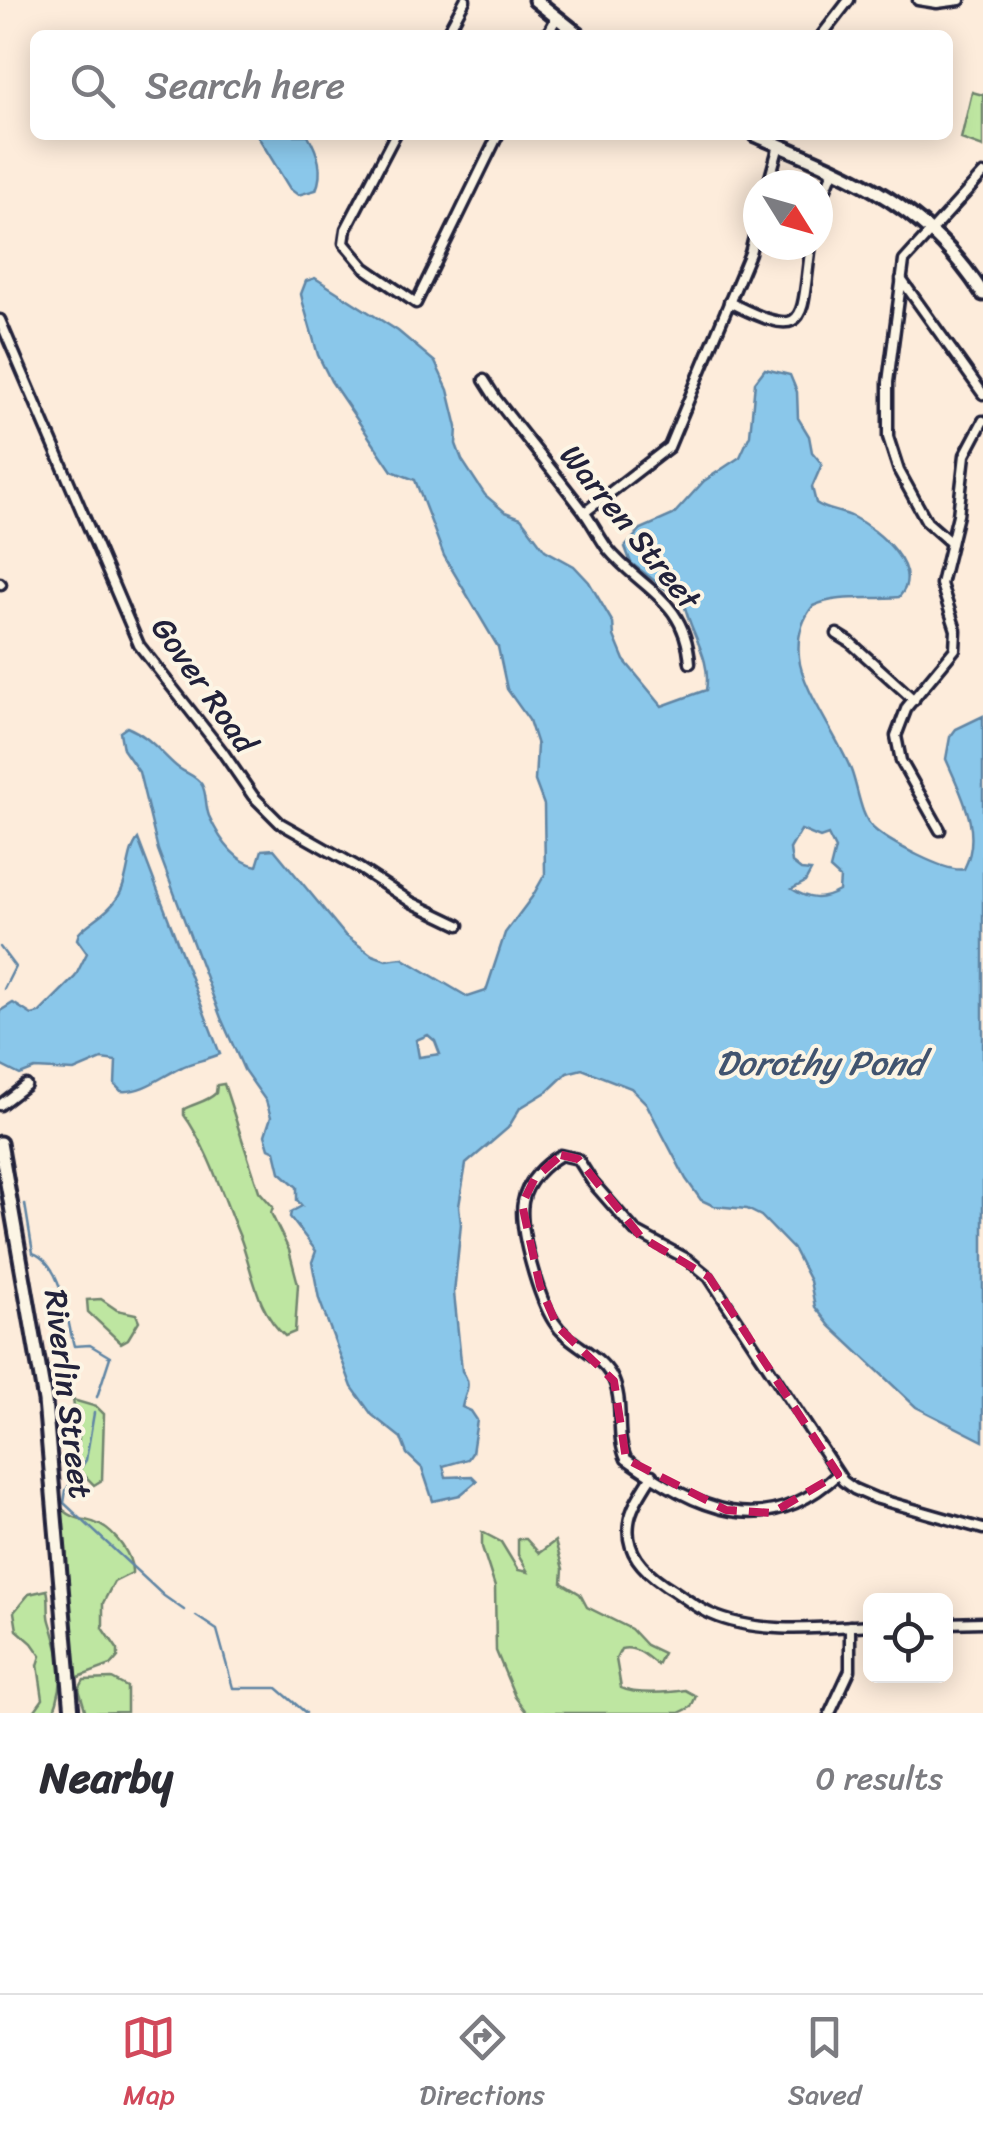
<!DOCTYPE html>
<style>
body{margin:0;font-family:Sriracha,sans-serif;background:#f2f2f3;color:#2b2b33}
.controls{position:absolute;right:30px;bottom:30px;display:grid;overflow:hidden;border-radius:15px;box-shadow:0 5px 25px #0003}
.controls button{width:90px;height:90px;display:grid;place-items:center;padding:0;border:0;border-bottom:2px solid #e1e1e2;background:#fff;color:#2b2b33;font:50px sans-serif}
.compass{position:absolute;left:743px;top:170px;width:90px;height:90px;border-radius:50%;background:#fff;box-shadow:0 5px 25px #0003;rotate:127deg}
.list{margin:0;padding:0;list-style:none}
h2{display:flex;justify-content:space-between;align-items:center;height:130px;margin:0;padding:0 40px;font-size:42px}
h2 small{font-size:32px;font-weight:400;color:#7c7c81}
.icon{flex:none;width:55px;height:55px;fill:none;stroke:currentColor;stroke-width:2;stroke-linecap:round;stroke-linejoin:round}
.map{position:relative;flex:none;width:983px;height:1713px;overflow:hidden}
.search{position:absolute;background:#fff;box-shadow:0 5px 25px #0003;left:30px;right:30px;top:30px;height:110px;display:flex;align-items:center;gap:25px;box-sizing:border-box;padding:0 35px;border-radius:15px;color:#7c7c81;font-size:38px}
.sheet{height:280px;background:#fff}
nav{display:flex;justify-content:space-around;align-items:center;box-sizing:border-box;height:140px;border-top:2px solid #e1e1e2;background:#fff;font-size:28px;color:#7c7c81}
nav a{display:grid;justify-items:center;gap:5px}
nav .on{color:#d1495b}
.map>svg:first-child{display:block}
.green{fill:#bee6a1;stroke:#70846e;stroke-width:2.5}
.water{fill:#8ac7ea;stroke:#6085a4;stroke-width:2.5;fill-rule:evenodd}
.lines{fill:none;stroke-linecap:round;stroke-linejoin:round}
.stream{stroke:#6085a4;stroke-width:2.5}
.street-casing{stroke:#22223b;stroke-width:15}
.secondary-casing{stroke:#22223b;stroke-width:19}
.street{stroke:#fcf5e5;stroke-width:8}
.secondary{stroke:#fcf5e5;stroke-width:11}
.marked{fill:none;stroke:#c2185b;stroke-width:8;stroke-dasharray:20 12;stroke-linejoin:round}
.labels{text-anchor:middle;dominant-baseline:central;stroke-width:8;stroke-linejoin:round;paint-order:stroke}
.street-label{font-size:32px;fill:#22223b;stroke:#fcf5e5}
.water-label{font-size:35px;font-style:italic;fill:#415470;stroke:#fcf5e5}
</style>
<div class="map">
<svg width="983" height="1713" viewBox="0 0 983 1713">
<rect width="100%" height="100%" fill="#fdecdb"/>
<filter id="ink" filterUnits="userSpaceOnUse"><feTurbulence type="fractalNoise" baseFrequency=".01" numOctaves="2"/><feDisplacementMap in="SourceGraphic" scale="20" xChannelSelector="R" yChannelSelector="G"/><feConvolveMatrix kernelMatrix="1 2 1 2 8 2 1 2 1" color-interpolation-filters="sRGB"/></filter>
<g filter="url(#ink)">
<g class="green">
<polygon points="972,92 983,95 983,147 961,139"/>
<path d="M224,1084l35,107 14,16 -2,6 18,37 9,34 -3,48 -10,4c-29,-25 -32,-65 -45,-99 -15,-35 -33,-91 -56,-122v-6c11,-6 23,-7 32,-16l1,-8z"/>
<polygon points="101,1299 117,1310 136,1314 139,1321 128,1339 121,1343 88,1312 87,1300"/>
<polygon points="73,1400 97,1407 104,1414 102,1480 94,1485 77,1468 79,1437"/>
<path d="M62,1509c17,14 23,8 38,16 15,8 33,30 32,48l-18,9 -11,21v25l15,22v7l-7,8 -35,13z"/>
<path d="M482,1532l19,10 17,28 10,2 -10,-17v-16h8l13,14 16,-12 8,28 -1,14 18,11 7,13 44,22 15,16 17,8 -6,12c-10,-9 -22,-20 -36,-16l-5,10 5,29c14,7 48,5 64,2l11,6 -5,11 -12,6h-152l-12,-16 -19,-46 -1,-64 -13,-40z"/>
<path d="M47,1590c3,9 0,21 3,31 11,35 17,57 3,92h-20l10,-14 -5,-34 3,-9 -9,-13 -15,-13 -3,-18 15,-18z"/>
<polygon points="112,1679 127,1687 127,1712 86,1713 79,1689 84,1680"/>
</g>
<g class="water">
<path d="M257,135h51c10,18 16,36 8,55l-18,5 -8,-6z"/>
<path d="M315,278l83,53 37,31 13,28 9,37 -1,17 6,16 23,35 20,17 16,6 24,32 29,16 15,16 24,41 1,13 10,24 38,46 44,-16c6,-32 -16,-57 -22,-87l-53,-40 -6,-16 16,-18 32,-14 31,-34 36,-24 10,-22 5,-53 10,-13 25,6 7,17 1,26 11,18 3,16 10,12 -10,23 4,16c11,8 25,8 37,14 25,13 72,52 46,80 -29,3 -60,-3 -86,9 -12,15 -16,32 -14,51 2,30 40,82 52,113 7,18 9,45 22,58 14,13 75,46 91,41 19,-36 -2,-73 -18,-110l4,-22 6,-8 27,-13v725l-67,-34 -86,-81 -15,-19 -5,-26 -16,-31 -33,-34 -14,-7 -33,-3 -13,-6 -15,-21 -40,-76 -15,-15 -49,-19 -15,4 -19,18 -28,17 -12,20 -42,36 -7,42 2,18 -7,69 8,78c11,14 3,21 0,36l9,4 6,9 -5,33 -4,6 -25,7 3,11 26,-1 5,5 -17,14 -27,6 -11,-33 -15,-14 -6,-16 -29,-23 -20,-28 -33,-88 -7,-37 4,-11 -26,-34 1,-5 11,-6 -5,-6v-13l-17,-15 -5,-21 -6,-3 -4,-13 6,-18 -5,-16 -22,-31 -23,-52 -63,-168 -19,-78 -16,-23 -3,-17 7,-5c22,9 32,24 49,39 8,7 20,9 26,19 5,9 3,21 7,31 9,20 25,46 48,50l5,-16 12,-1 71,86 27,20 14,5 16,-2 66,39 18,-6 19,-58 27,-36 13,-23 -1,-69 -9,-24 2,-36 -8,-25 -22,-31 -9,-42 -54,-91 -29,-76 -23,-9 -61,-90 -13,-26 -15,-52 -2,-9 5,-13zM801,830l19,8 8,-3 7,14 -5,20 10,9 -1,13c-18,10 -30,9 -47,-2l13,-7 6,-11 -10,-1 -9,-7 -2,-14zM428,1035l7,6 5,13 -21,3 -3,-17z"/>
<path d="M138,839l82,215c-13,6 -26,7 -38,13 -20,9 -39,26 -61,24l-6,-6 1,-24 -14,-2 -28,12 -39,-2 -15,6 -20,-10v-54l13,-8 19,12 7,-2 36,-36 12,-24 -10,-14 2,-6c11,-12 28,-19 37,-33 14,-19 10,-47 22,-61z"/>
</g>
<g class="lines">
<g class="stream">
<polyline points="0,947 15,967 4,989"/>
<polyline points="0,1194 3,1203"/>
<path d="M25,1204l8,49c30,11 33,65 41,93l16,-1 20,12 -13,40"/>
<polyline points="94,1413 86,1460 66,1490 64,1503 164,1596 184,1610"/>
<polyline points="196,1616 217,1630 233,1688 277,1688 306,1713"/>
</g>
<g class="street-casing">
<g id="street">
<polyline points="918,0 937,3 960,0"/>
<polyline points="446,35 465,0"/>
<polyline points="547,35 557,17"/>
<polyline points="822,35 849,0"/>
<polyline points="395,135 346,229 344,243 365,268 416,303 498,135"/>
<polyline points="768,185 779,145"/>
<polyline points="818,208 834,169"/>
<polyline points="901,279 983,394"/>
<path d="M729,302c83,42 71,17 82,-57"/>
<polyline points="0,320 139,645 222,751 253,796 280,823 356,866 411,902 459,925"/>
<path d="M484,380l12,19c28,37 58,73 86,110 9,12 16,26 25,39 34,42 78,50 83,115"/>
<polyline points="585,512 669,447 750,253 758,221"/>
<polyline points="951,543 927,522 899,471 888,437 888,382 904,261 983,174"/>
<polyline points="0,583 1,584"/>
<polyline points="837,634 850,642 914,700"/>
<polyline points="940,830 901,761 896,736 907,707 955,649 956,630 941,584 958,515 965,455 983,421"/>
<polyline points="0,1105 26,1085"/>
<path d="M838,1474c-73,68 -140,36 -212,-15 -12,-27 0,-58 -15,-84 -14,-23 -43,-31 -57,-53 -15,-23 -36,-93 -31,-120 3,-20 22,-38 38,-47l17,4 15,24 42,48 52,28 22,18 134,204 11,8 21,9 108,31"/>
<path d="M652,1475c-8,14 -21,31 -23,48 -4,29 14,47 36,62 15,9 30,22 46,29 47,21 109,14 159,11"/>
<polyline points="946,1623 983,1622"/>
<polyline points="830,1713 850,1670 850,1626"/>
</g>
</g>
<g class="secondary-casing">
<g id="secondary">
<polyline points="535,0 579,35"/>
<path d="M755,135c95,40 170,68 228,159"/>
<polyline points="0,1143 45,1401 72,1713"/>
</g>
</g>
<use href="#street" class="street"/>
<use href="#secondary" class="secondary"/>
</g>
</g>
<path class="marked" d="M561,1155l17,4 63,78 68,40 129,197 -66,39 -46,-3 -100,-51 -12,-78 -57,-55 -17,-40 -18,-82 13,-26z"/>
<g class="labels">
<g class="street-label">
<text transform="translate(630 527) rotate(51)">Warren Street</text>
<text transform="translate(204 685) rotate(55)">Gover Road</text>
<text transform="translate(68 1394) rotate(83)">Riverlin Street</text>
</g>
<g class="water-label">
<text x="820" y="1063">Dorothy Pond</text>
</g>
</g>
</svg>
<div class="controls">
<button><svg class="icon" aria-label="locate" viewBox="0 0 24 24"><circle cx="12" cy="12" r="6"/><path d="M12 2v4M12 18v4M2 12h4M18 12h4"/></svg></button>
</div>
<svg class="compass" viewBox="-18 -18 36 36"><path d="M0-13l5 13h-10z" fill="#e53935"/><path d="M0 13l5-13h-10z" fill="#7c7c81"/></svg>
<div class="search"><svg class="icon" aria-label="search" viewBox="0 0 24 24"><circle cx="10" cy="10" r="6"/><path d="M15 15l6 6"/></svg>Search here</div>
</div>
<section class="sheet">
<h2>Nearby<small>0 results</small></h2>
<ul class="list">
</ul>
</section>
<nav>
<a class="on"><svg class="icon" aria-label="map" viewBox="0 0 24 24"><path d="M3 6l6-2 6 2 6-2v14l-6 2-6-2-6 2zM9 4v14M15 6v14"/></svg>Map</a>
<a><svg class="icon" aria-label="directions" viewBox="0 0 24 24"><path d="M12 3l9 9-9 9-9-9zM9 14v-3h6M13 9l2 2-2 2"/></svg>Directions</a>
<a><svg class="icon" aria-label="saved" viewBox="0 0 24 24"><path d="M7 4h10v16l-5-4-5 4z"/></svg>Saved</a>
</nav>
